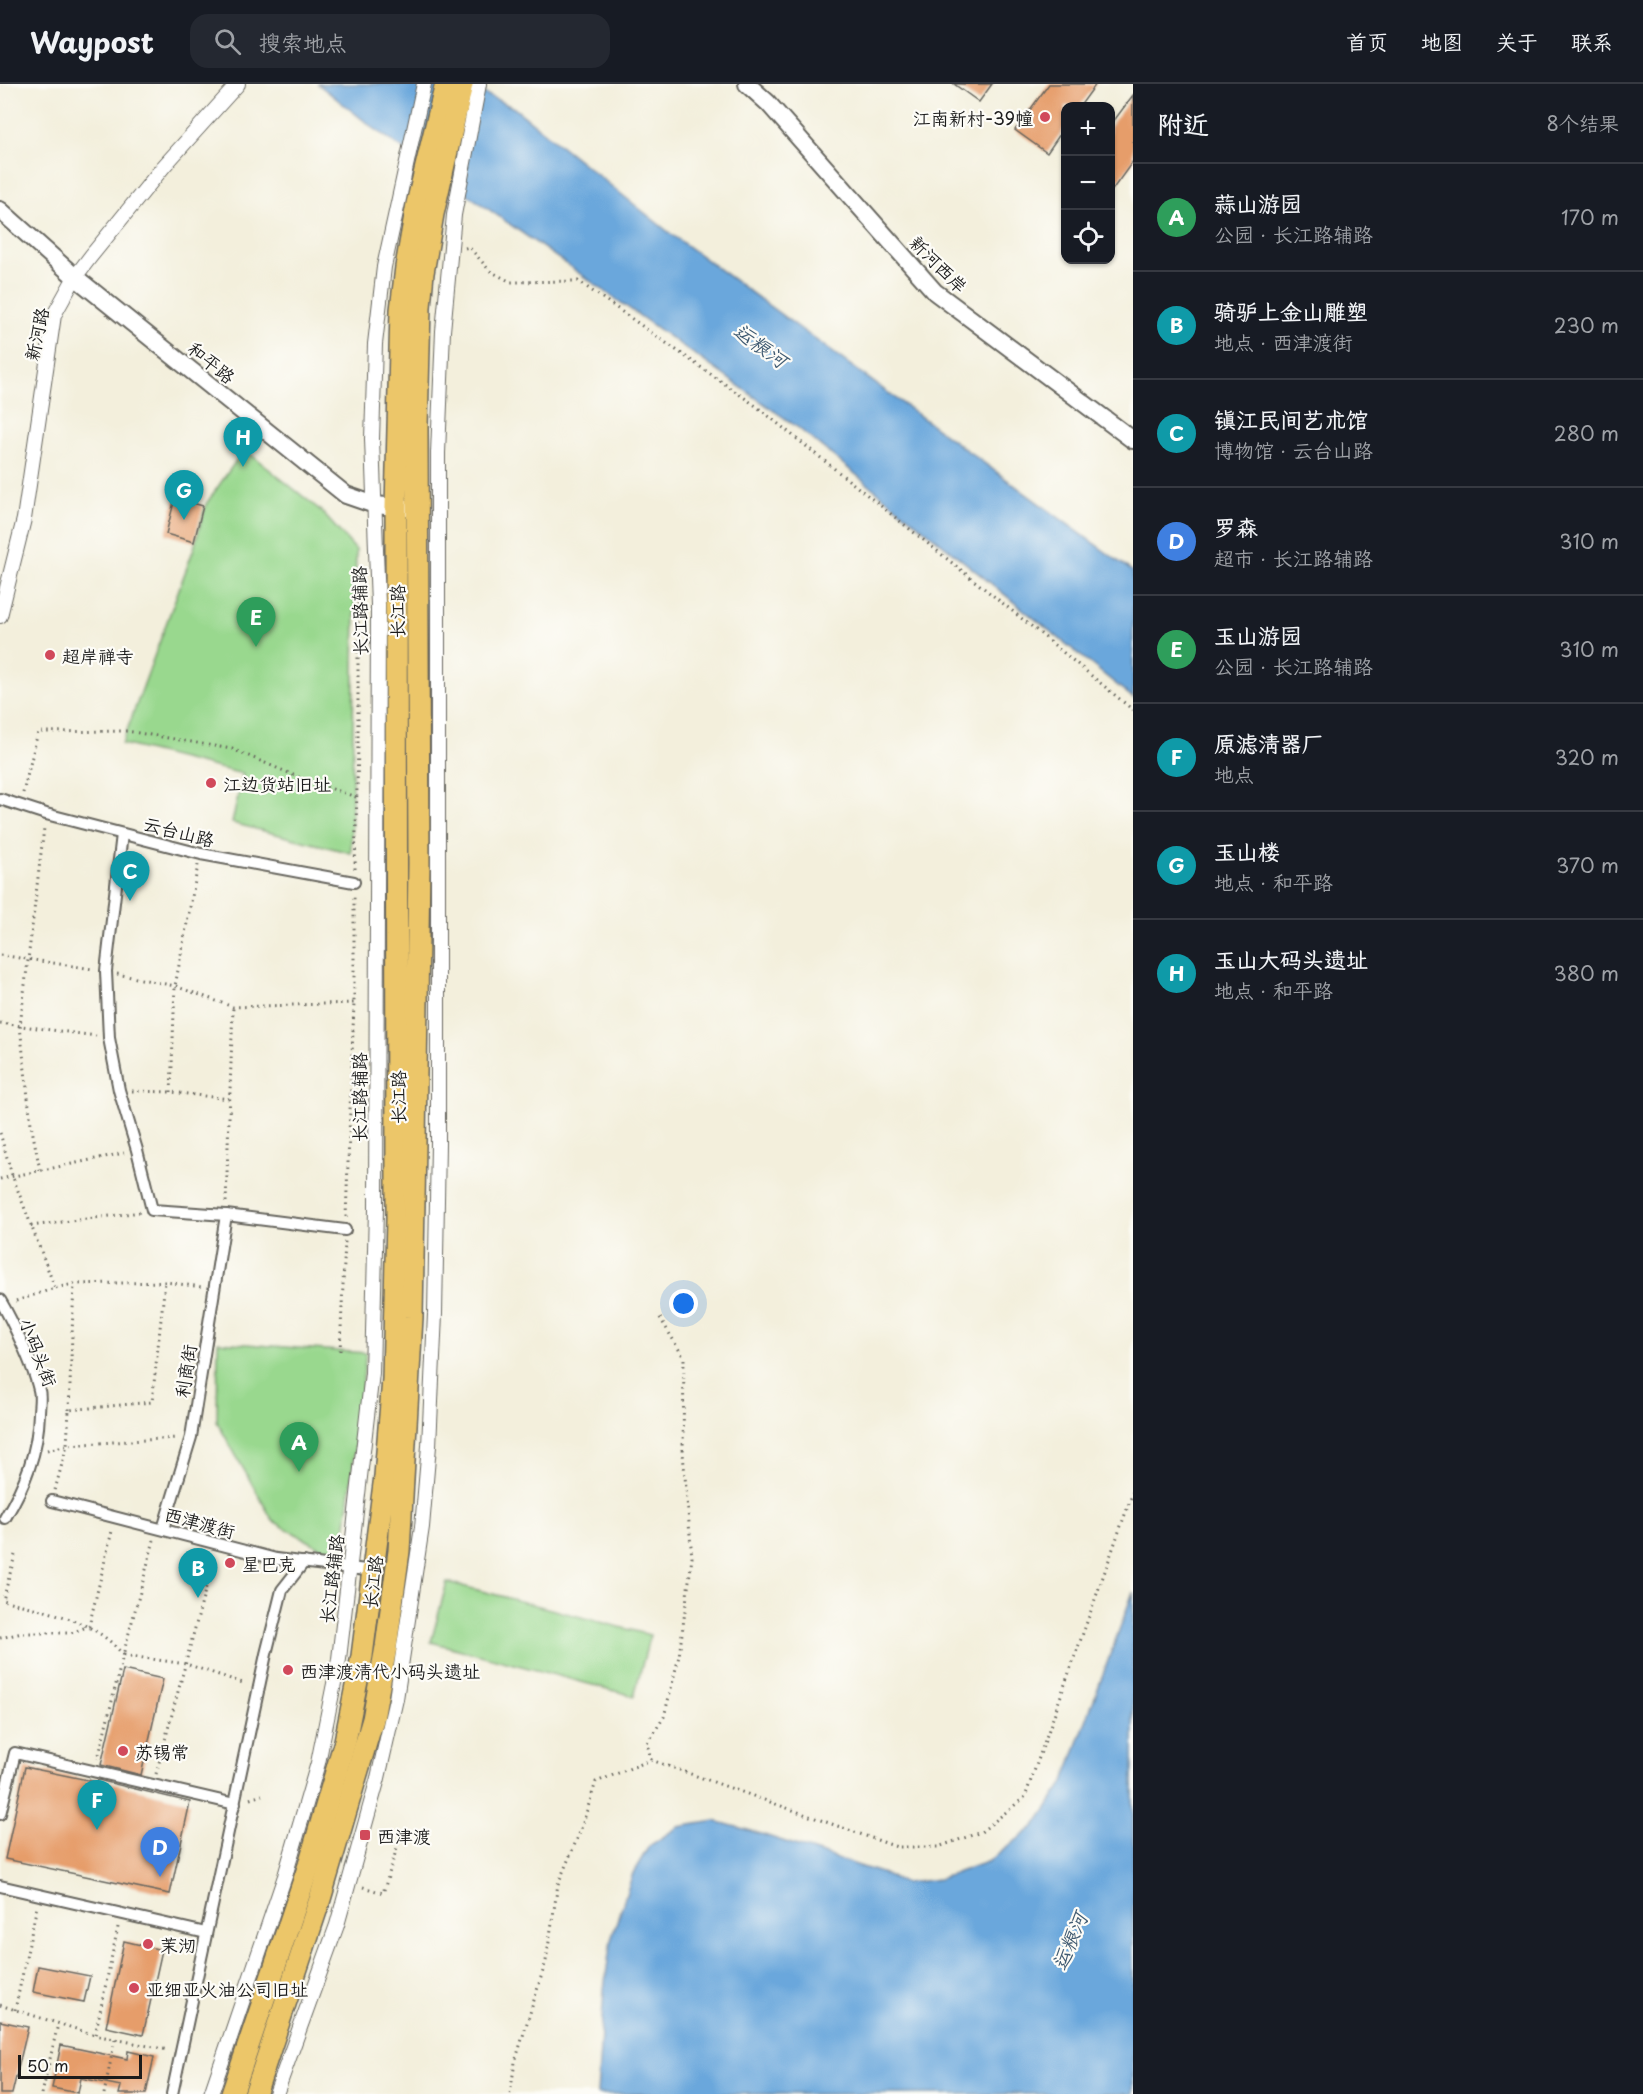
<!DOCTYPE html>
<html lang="zh">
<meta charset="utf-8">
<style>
body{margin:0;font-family:"Playpen Sans","LXGW WenKai TC",sans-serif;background:#242831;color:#f1f3f6}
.controls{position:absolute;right:18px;top:18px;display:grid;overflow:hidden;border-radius:12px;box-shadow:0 2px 4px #0004}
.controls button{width:54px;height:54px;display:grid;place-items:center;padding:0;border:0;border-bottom:2px solid #363941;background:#171b24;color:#f1f3f6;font:30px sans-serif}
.scale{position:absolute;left:18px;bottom:15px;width:124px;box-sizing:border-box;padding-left:6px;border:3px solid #1c1c1c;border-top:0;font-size:16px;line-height:21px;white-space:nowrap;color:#1c1c1c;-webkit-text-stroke:4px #fdfcf7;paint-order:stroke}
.you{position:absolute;left:684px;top:1220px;width:21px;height:21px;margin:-15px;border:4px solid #fff;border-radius:50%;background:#1a73e8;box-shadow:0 0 0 9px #1a73e833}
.badge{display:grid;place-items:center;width:39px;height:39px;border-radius:50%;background:#d1495b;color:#fff;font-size:20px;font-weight:700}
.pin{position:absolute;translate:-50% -50px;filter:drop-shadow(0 2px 3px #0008)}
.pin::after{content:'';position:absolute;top:32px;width:21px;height:18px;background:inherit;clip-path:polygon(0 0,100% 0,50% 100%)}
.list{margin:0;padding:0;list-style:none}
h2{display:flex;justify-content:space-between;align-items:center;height:78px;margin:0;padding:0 24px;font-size:26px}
h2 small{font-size:20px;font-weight:400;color:#9ea1a6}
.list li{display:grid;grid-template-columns:39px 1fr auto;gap:18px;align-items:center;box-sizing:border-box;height:108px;padding:0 24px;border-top:2px solid #363941}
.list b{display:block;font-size:22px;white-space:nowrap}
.list p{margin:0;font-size:20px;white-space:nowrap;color:#9ea1a6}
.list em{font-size:20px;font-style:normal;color:#9ea1a6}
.icon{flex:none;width:33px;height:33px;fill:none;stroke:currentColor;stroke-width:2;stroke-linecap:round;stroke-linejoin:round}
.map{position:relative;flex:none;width:1133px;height:2010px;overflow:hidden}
header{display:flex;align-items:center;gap:36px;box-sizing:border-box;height:84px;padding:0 30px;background:#171b24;border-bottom:2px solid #363941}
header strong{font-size:28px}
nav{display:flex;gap:33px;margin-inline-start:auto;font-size:21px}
.search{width:420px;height:54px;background:#242831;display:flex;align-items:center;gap:15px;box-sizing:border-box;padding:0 21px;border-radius:18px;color:#9ea1a6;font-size:22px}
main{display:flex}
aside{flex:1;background:#171b24}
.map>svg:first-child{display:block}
.green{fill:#99d88e;stroke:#5a7a55;stroke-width:1.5}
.water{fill:#6ba7dc;stroke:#44627c;stroke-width:1.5}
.building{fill:#e69d6b}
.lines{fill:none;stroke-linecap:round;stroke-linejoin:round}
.pedestrian-casing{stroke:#67665f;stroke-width:14}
.minor-casing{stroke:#67665f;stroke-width:16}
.tertiary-casing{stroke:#67665f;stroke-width:20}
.primary-casing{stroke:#67665f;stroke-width:24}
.path{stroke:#67665f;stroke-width:3;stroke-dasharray:1.5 4.5;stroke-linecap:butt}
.pedestrian{stroke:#fff;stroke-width:10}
.minor{stroke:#fff;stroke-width:14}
.tertiary{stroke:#fff;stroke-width:16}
.primary{stroke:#ecc669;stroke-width:21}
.poi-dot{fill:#d1495b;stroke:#fdfcf7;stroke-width:2}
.labels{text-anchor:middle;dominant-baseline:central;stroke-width:4.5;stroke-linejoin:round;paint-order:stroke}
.poi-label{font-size:18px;fill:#1c1c1c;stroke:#fdfcf7;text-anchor:start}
.street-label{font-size:18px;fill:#1c1c1c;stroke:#fdfcf7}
.water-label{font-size:20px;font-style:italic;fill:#405b72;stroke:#fdfcf7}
</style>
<header>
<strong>Waypost</strong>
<div class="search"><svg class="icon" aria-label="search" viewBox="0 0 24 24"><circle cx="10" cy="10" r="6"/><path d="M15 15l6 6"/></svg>搜索地点</div>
<nav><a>首页</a><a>地图</a><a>关于</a><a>联系</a></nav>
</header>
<main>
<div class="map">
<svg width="1133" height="2010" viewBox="0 0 1133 2010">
<rect width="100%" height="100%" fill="#fdfcf7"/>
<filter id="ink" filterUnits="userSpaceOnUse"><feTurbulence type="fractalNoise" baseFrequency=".0167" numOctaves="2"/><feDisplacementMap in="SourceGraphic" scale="12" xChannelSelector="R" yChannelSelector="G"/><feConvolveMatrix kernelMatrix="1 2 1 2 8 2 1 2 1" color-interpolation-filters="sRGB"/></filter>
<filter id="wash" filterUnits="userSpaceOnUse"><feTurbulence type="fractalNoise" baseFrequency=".008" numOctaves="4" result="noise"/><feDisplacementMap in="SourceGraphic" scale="24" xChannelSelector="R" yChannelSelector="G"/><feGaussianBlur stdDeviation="1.35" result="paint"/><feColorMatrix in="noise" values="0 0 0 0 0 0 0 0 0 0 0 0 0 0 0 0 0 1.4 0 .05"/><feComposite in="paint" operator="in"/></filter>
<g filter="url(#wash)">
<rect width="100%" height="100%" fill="#f3efdc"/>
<g class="green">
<polygon points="244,365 320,426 356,466 351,769 232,739 243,690 122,660 194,464 206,420"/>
<polygon points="218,1258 366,1269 342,1476 273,1437 217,1338"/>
<polygon points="447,1498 650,1551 634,1612 431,1558"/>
</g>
<g class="water">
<polygon points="318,0 465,0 514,24 671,150 1133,488 1133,614 797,343 372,43"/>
<polygon points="1133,1508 1133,2010 597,2010 604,1905 611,1856 633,1789 649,1762 678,1743 715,1737 755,1748 884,1790 905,1799 939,1795 989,1777 1035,1742 1063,1700"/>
</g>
<g id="blocks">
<g class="building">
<polygon points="954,0 992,0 979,18"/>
<polygon points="1049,0 1096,0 1080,22 1065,22 1065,43 1047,69 1015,46"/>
<polygon points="1133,11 1133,77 1110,109 1110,42"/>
<polygon points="175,414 203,422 194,458 166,450"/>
<polygon points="123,1586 163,1595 141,1691 101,1681"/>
<polygon points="25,1683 97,1698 98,1696 190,1718 170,1810 5,1775"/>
<polygon points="124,1857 162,1866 143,1951 106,1943"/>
<polygon points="38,1882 90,1892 84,1918 33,1908"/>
<polygon points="0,1937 28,1943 12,2010 0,2010"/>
<polygon points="61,1961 127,1975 128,1967 154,1973 146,2010 119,2010 121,2002 81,1994 78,2009 52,2004"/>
</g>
</g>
</g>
<g filter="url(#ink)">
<use href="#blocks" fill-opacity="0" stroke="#67665f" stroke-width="1.5"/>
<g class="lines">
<g class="pedestrian-casing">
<g id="pedestrian">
<polyline points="0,715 46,730 201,770 354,798"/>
<polyline points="122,750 106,887 109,954 119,1006 137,1066 152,1126 226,1131 345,1146"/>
<path d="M0,1216c12,20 34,67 39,90 2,7 0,16 0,23 -1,39 -14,72 -34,105"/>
<polyline points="52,1417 276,1475 374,1487"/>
<polyline points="163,1445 191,1353 226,1131"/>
<polyline points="0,1730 15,1669 235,1720"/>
<polyline points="0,1802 206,1849"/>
<polyline points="172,2010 266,1570 282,1506 304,1478"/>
</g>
</g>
<g class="minor-casing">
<g id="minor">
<polyline points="0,532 24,435 54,231 75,193 91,172 164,82 238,0"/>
<polyline points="211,2010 285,1792 318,1679 339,1575 372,1289 376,1125 378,521 372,355 375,260 384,183 424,0"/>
<polyline points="276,2010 337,1841 378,1694 396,1615 422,1443 429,1362 435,1230 438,1060 438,369 443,247 454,131 479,0"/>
</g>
</g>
<g class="tertiary-casing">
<g id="tertiary">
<polyline points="747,0 768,19 935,208 1133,356"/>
<polyline points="0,126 75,193 346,411 375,421 408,424"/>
</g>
</g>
<g class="primary-casing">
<g id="primary">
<polyline points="232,2010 309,1781 345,1657 362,1572 385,1392 393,1295 397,1135 396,423 401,226 406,183 417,120 446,0"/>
<polyline points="255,2010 320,1815 373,1635 386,1563 399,1467 412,1233 415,1059 419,780 417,343 420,223 423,189 433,130 462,0"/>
</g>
</g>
<g class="path">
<polyline points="465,164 469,163 490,187 511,198 578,197 756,322 1036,546 1133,626"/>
<polyline points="23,709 38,648 127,647 232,665 303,695 356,713"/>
<polyline points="355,785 358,661 358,495 364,495"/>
<polyline points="0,871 93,885"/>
<polyline points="117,890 175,902 233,923 354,919"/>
<polyline points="0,939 96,952"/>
<polyline points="132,1007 171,1008 229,1015"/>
<polyline points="171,1008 175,902 198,781"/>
<polyline points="0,1049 12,1091 55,1204"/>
<polyline points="40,1086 31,1040 20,942 44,744"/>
<polyline points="0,1095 124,1069"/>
<polyline points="226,1118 233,923"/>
<polyline points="346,1133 354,919 354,810"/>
<polyline points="31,1142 141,1128"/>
<polyline points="16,1217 55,1204 74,1200 165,1198 202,1203"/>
<polyline points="340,1267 345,1157"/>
<polyline points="69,1326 74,1200"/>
<polyline points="47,1366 67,1361 177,1354"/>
<polyline points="55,1406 67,1361 69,1326 152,1318 165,1198"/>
<polyline points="154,1456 123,1571 186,1580 246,1600"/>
<path d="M15,1471l-12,45c42,12 91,18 120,55l-25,104"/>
<polyline points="0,1554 22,1549 71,1549 89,1542 112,1447"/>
<polyline points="651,1676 647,1659 664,1633 679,1572 692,1474 683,1369 684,1274 659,1232"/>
<polyline points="156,1690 214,1473"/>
<polyline points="250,1715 262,1711"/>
<polyline points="363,1803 383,1809 399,1757"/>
<polyline points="118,1843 95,1951 168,1966"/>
<polyline points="0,1921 95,1951"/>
<polyline points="15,1926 37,1822"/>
<polyline points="42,2010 58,1940"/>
<polyline points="104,2010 115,1955"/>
<polyline points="510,2010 515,1978 546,1877 558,1800 580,1748 596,1698 651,1676 897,1763 938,1763 981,1748 1025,1713 1133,1408"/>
</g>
<use href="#pedestrian" class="pedestrian"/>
<use href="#minor" class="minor"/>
<use href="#tertiary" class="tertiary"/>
<use href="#primary" class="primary"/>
</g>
</g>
<g class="poi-dot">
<circle cx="1045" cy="33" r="6"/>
<circle cx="50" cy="571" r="6"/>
<circle cx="211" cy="699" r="6"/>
<circle cx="230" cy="1479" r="6"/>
<circle cx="288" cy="1586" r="6"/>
<circle cx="123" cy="1667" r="6"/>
<rect x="359" y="1745" width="12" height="12" rx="3"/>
<circle cx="148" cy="1860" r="6"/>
<circle cx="134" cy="1904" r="6"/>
</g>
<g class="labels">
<g class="poi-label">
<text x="1033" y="33" text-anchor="end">江南新村-39幢</text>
<text x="62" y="571">超岸禅寺</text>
<text x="223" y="699">江边货站旧址</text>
<text x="242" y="1479">星巴克</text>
<text x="300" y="1586">西津渡清代小码头遗址</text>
<text x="135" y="1667">苏锡常</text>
<text x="377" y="1751">西津渡</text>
<text x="160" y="1860">茉沏</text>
<text x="146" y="1904">亚细亚火油公司旧址</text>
</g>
<g class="street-label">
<text transform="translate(939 180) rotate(45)">新河西岸</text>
<text transform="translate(36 250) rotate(-78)">新河路</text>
<text transform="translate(212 278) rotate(39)">和平路</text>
<text transform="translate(359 527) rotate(-91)">长江路辅路</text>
<text transform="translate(396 527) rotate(-90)">长江路</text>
<text transform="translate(179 747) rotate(14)">云台山路</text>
<text transform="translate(358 1013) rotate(-90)">长江路辅路</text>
<text transform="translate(397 1013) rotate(-90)">长江路</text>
<text transform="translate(39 1268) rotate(69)">小码头街</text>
<text transform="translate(185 1287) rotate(-81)">利商街</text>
<text transform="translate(200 1438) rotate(15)">西津渡街</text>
<text transform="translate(331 1495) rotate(-83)">长江路辅路</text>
<text transform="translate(372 1498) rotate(-83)">长江路</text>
</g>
<g class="water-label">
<text transform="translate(761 261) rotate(36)">运粮河</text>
<text transform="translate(1069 1857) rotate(-67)">运粮河</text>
</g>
</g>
</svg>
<div class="controls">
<button>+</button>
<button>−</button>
<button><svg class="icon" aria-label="locate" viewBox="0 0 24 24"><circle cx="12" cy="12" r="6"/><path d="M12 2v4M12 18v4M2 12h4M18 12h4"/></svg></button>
</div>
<div class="scale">50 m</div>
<div class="you"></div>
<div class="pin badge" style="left:299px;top:1388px;background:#2e9e5b">A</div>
<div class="pin badge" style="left:198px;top:1514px;background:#0f9aa8">B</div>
<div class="pin badge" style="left:130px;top:817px;background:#0f9aa8">C</div>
<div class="pin badge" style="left:160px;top:1793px;background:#3f7fe0">D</div>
<div class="pin badge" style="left:256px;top:563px;background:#2e9e5b">E</div>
<div class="pin badge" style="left:97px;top:1746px;background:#0f9aa8">F</div>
<div class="pin badge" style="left:184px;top:436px;background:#0f9aa8">G</div>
<div class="pin badge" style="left:243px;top:383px;background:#0f9aa8">H</div>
</div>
<aside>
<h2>附近<small>8个结果</small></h2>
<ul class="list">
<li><span class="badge" style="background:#2e9e5b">A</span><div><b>蒜山游园</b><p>公园 · 长江路辅路</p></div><em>170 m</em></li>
<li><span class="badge" style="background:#0f9aa8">B</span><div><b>骑驴上金山雕塑</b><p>地点 · 西津渡街</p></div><em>230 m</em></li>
<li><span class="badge" style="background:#0f9aa8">C</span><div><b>镇江民间艺术馆</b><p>博物馆 · 云台山路</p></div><em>280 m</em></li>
<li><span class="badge" style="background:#3f7fe0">D</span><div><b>罗森</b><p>超市 · 长江路辅路</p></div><em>310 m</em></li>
<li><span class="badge" style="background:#2e9e5b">E</span><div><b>玉山游园</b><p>公园 · 长江路辅路</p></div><em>310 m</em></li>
<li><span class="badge" style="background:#0f9aa8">F</span><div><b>原滤清器厂</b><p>地点</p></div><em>320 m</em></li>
<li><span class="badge" style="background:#0f9aa8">G</span><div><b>玉山楼</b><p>地点 · 和平路</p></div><em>370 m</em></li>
<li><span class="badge" style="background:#0f9aa8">H</span><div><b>玉山大码头遗址</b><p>地点 · 和平路</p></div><em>380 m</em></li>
</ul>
</aside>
</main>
